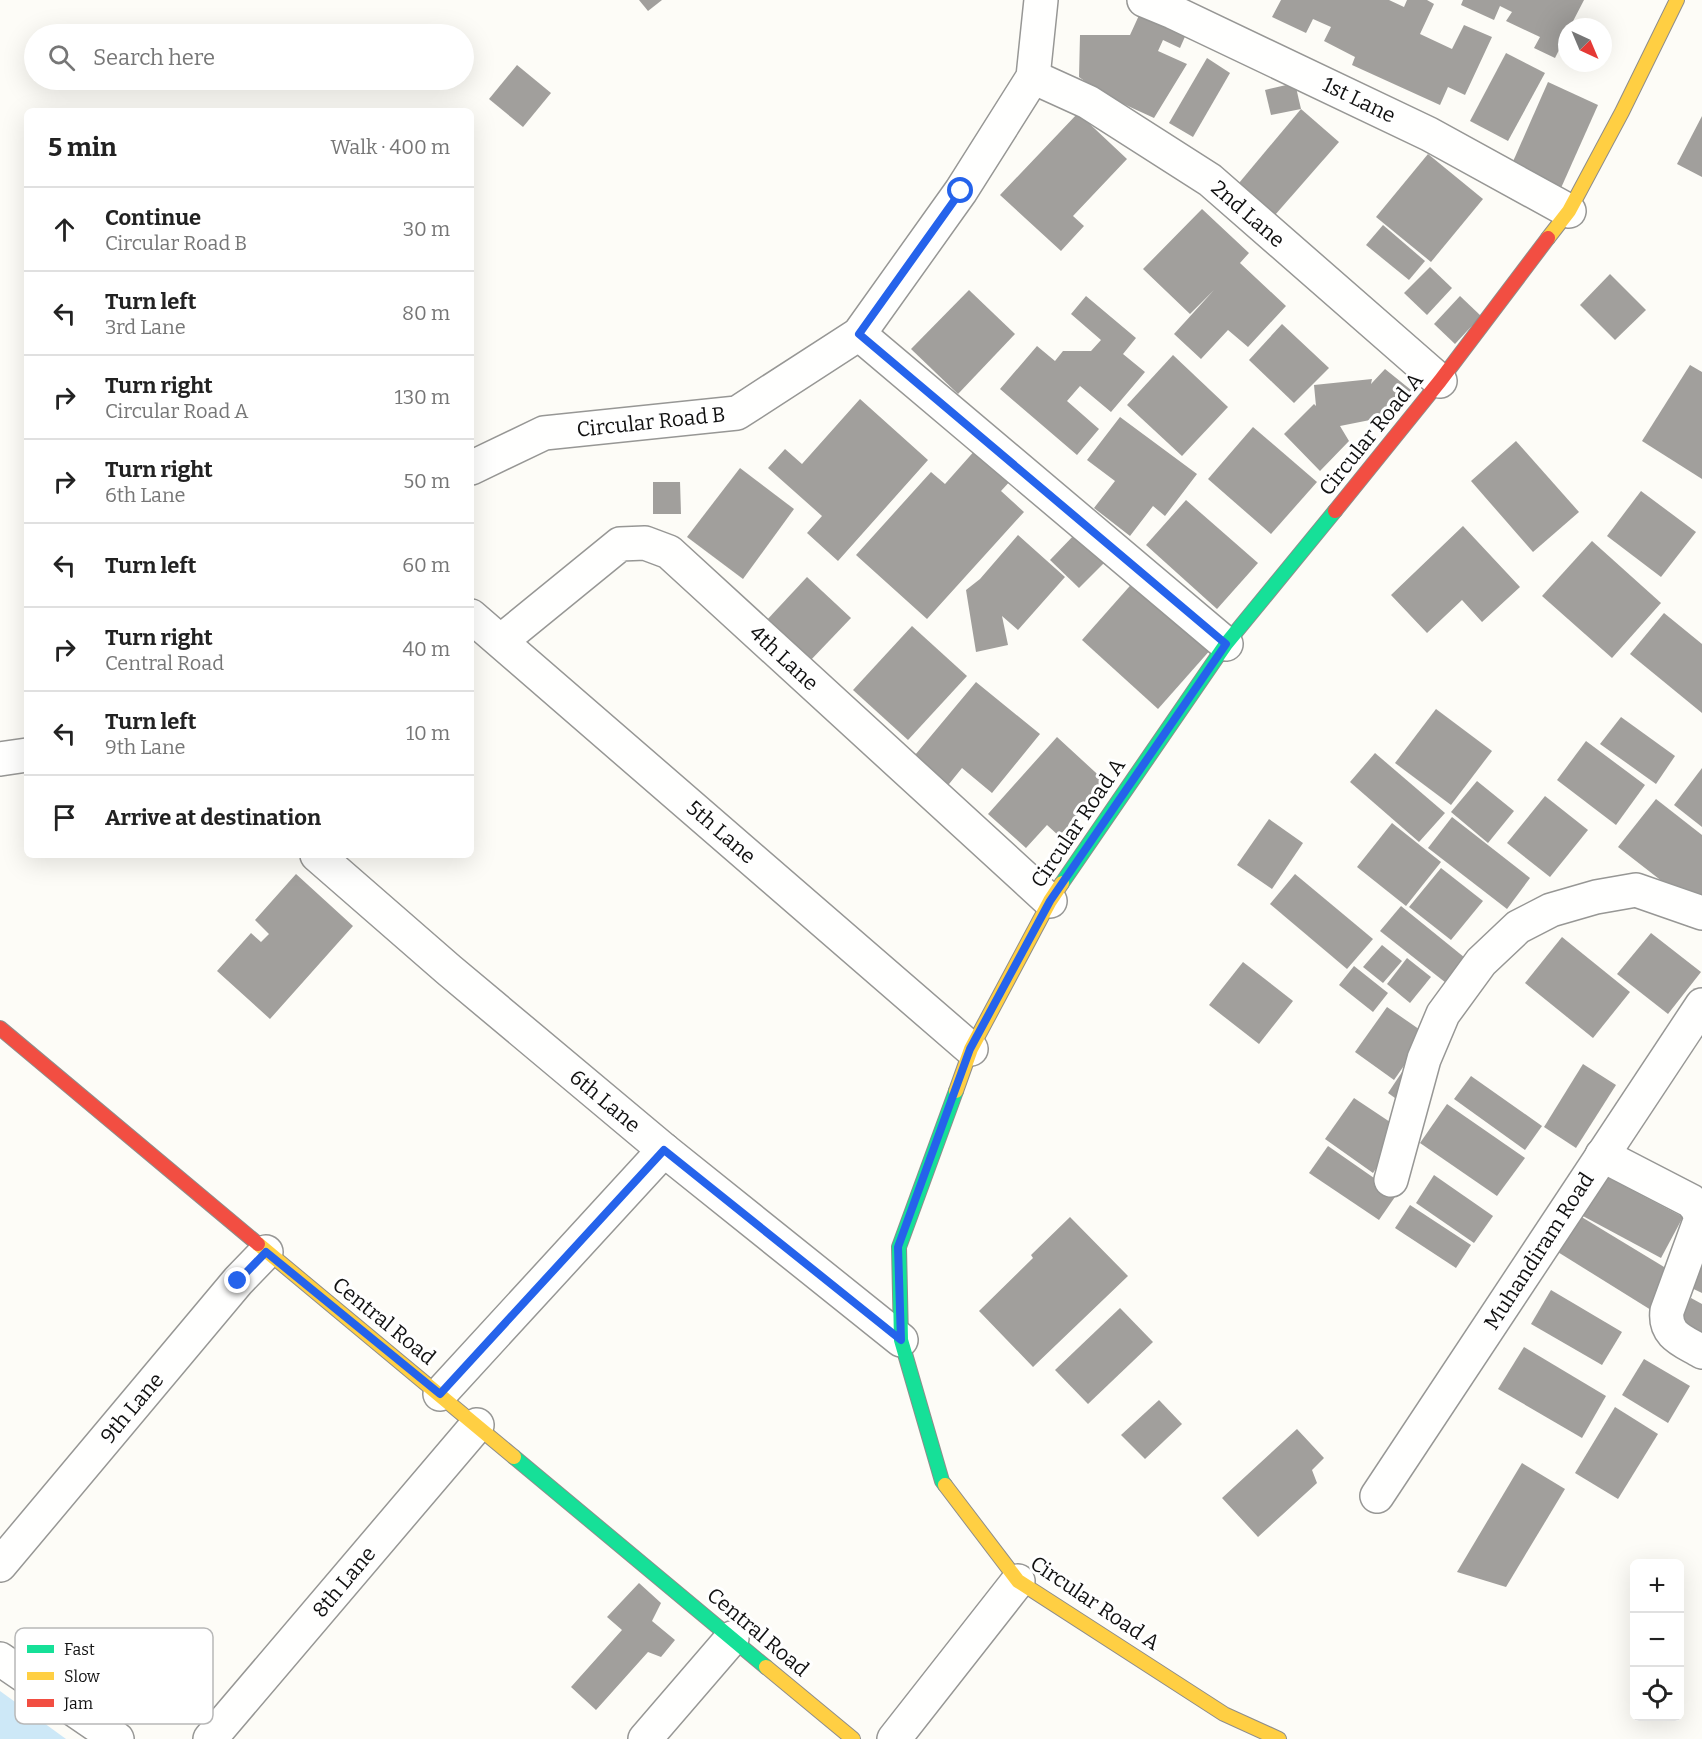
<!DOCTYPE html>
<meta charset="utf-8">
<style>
body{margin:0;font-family:Bitter,serif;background:#f2f2f2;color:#222}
.controls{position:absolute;right:18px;bottom:18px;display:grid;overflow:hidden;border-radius:9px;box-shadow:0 6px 24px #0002}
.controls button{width:54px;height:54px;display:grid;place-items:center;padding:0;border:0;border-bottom:2px solid #e0e0e0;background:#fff;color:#222;font:30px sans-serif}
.compass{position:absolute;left:1558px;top:18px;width:54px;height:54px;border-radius:50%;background:#fff;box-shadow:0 6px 24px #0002;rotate:136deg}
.stop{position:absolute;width:18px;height:18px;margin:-14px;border:4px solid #2563eb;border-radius:50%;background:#fff}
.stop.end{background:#2563eb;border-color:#fff;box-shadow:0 2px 6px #0008}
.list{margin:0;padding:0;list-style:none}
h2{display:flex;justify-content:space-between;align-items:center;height:78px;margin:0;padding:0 24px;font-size:26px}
h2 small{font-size:20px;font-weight:400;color:#767676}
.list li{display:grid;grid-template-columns:39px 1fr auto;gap:18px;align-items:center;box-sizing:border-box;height:84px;padding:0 24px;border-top:2px solid #e0e0e0}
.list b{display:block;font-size:22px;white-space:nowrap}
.list p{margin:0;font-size:20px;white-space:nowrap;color:#767676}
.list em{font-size:20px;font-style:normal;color:#767676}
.icon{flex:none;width:33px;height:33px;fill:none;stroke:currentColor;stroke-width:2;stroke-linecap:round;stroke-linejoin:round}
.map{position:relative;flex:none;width:1702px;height:1739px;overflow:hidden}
.search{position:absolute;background:#fff;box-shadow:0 6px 24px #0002;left:24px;top:24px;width:450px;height:66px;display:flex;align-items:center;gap:15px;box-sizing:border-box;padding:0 21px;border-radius:33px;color:#767676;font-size:22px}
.panel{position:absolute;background:#fff;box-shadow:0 6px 24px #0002;left:24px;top:108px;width:450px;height:750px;border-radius:9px}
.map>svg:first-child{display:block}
.water{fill:#cde8f7}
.building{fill:#a19f9c}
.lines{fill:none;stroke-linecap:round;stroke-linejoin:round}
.street-casing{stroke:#979795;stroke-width:36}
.fast-casing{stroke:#8e8d8b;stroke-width:16}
.slow-casing{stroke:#8e8d8b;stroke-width:16}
.jam-casing{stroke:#8e8d8b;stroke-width:16}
.street{stroke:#fffffe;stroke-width:33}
.fast{stroke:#16e098;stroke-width:14}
.slow{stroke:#ffcf43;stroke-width:14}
.jam{stroke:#f24e42;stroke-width:14}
.route{stroke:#2563eb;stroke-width:8}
.labels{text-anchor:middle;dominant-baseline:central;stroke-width:6;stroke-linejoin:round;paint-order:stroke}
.street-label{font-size:21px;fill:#111;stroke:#fff}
.key{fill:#fff;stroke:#b8b8b8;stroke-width:1.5}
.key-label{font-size:16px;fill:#111}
</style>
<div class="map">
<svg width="1702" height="1739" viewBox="0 0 1702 1739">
<rect width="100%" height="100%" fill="#fdfcf7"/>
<polygon class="water" points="0,1691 66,1739 0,1739"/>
<g class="building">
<polygon points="639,0 662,0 648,11"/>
<polygon points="1281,0 1389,0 1404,7 1407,0 1427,0 1434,4 1420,34 1452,49 1464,25 1492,37 1465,95 1448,87 1440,105 1352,65 1355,57 1324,41 1331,27 1313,19 1306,33 1272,17"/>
<polygon points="1463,0 1584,0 1570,27 1567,27 1567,34 1555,58 1534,48 1540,37 1506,21 1512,12 1500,6 1494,20 1461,5"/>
<polygon points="1141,11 1187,32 1180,48 1163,40 1158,51 1187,64 1154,118 1104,95 1079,77 1080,35 1130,35"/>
<polygon points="1506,53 1545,73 1508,141 1470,121"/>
<polygon points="1207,58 1230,73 1193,137 1169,123"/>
<polygon points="517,65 551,93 523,127 489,99"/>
<polygon points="1548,82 1598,105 1561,188 1511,166"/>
<polygon points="1295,83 1301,109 1271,115 1265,90"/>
<polygon points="1301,109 1339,142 1275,215 1239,183"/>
<polygon points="1078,113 1127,159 1073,216 1084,226 1061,251 1000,195"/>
<polygon points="1702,116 1702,177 1677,164"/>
<polygon points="1428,154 1483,199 1431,262 1376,217"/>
<polygon points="1202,209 1249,253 1240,263 1286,306 1248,347 1228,330 1201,359 1174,334 1214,290 1190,314 1143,269"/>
<polygon points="1383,225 1425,261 1409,280 1366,245"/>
<polygon points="1430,267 1452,288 1427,315 1404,293"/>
<polygon points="1610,274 1646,310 1615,340 1580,305"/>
<polygon points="969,290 1015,334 958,394 911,349"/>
<polygon points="1086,296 1136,338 1123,354 1145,372 1111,412 1080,386 1067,401 1099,429 1077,455 1000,389 1037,346 1055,361 1063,351 1091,351 1101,340 1071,314"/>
<polygon points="1460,296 1481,316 1455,344 1434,324"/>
<polygon points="1282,324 1329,368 1294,403 1249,360"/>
<polygon points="1173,355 1228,407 1182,456 1127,405"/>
<polygon points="1690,365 1702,372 1702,479 1642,441"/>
<polygon points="1385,369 1411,390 1382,425 1375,419 1340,426 1349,441 1320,471 1284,434 1314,404 1316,406 1314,385 1372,379 1371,384"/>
<polygon points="860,399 928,460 838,561 807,533 822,516 768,468 785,449 802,464"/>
<polygon points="1120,417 1197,474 1165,516 1153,506 1130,536 1094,508 1115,481 1087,460"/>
<polygon points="1253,427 1317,482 1271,534 1208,479"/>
<polygon points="1516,441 1579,512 1533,552 1471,481"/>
<polygon points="977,448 1012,479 1001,491 1024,512 927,619 856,555 931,472 945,484"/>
<polygon points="740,468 794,509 743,579 687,537"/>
<polygon points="653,482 680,482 681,514 653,514"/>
<polygon points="1641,491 1696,532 1661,577 1607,536"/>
<polygon points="1186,500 1258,563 1217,609 1146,545"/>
<polygon points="1463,526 1520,587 1482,622 1462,600 1427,633 1391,595"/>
<polygon points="1078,531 1107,560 1079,588 1050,560"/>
<polygon points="1018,535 1065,577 1018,630 1002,616 1008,645 976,652 966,590 980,579"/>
<polygon points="1592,541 1661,603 1612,658 1542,596"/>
<polygon points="807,577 851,618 808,663 765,622"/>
<polygon points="1136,579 1212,648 1158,709 1082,640"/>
<polygon points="1664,613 1702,644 1702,713 1630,654"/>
<polygon points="912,626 967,676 908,740 853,690"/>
<polygon points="976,682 1040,734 992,793 962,768 945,789 910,761"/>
<polygon points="1436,709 1492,751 1451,805 1395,763"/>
<polygon points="1621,717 1675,756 1656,784 1600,744"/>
<polygon points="1057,737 1107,783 1059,836 1047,825 1026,848 988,814"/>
<polygon points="1586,741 1645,785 1616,825 1557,780"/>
<polygon points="1375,753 1445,813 1419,842 1350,782"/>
<polygon points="1702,768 1702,827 1674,805"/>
<polygon points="1477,781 1514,811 1488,843 1451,812"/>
<polygon points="1545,796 1588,830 1550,877 1507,843"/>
<polygon points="1656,799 1702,835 1702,906 1699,910 1618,847"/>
<polygon points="1452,817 1530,878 1507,909 1428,848"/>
<polygon points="1269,819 1303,843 1272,889 1237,865"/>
<polygon points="1392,823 1441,862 1406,906 1357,867"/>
<polygon points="1441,868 1483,901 1451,940 1409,907"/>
<polygon points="296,874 353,926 270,1019 217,971 251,933 261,942 269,934 255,920"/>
<polygon points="1295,874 1373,939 1347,969 1270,904"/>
<polygon points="1401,906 1475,966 1455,990 1380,931"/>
<polygon points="1651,933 1701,972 1668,1014 1617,974"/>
<polygon points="1562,937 1630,992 1593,1038 1525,983"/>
<polygon points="1382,945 1402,961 1383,983 1363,967"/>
<polygon points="1407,958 1431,977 1410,1003 1387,984"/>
<polygon points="1243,962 1293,1001 1259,1044 1209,1005"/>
<polygon points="1354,966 1388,993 1373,1012 1339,985"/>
<polygon points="1387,1007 1426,1034 1394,1080 1355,1052"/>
<polygon points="1583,1064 1616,1085 1576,1148 1544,1127"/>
<polygon points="1402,1072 1417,1082 1402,1103 1388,1093"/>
<polygon points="1471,1076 1542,1126 1525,1150 1454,1099"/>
<polygon points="1354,1098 1402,1130 1373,1173 1325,1139"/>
<polygon points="1447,1104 1525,1158 1497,1196 1420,1143"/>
<polygon points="1328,1146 1397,1194 1379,1220 1309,1173"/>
<polygon points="1434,1175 1493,1216 1474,1243 1416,1203"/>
<polygon points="1603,1175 1683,1217 1661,1258 1581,1215"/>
<polygon points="1410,1205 1471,1245 1456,1268 1395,1228"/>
<polygon points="1575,1213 1674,1273 1651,1310 1553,1249"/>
<polygon points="1070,1217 1128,1276 1033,1367 979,1311 1033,1258 1031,1255"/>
<polygon points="1702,1250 1702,1293 1681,1283"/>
<polygon points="1551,1290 1622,1332 1602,1365 1531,1324"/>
<polygon points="1691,1298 1702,1304 1702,1342 1675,1327"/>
<polygon points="1120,1308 1153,1342 1088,1404 1055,1370"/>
<polygon points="1524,1347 1606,1396 1582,1438 1498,1389"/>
<polygon points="1644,1359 1690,1386 1668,1423 1622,1395"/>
<polygon points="1159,1400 1182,1424 1145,1459 1121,1435"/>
<polygon points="1615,1407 1658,1434 1618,1499 1575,1473"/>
<polygon points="1297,1429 1324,1458 1312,1470 1317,1483 1258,1537 1222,1498"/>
<polygon points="1522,1463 1565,1489 1506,1587 1457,1572"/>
<polygon points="639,1583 661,1603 652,1621 675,1640 661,1657 648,1652 596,1710 571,1687 622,1630 607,1617"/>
</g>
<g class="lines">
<g class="street-casing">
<g id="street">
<polyline points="1144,0 1173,12 1429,134 1569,211"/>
<polyline points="1033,77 1088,102 1210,180 1440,381"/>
<polyline points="859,334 1226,644"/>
<polyline points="471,468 544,433 737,413 859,334 961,191 1033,77 1041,0"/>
<polyline points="471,616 971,1049"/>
<polyline points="501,641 620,544 645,543 669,552 1050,901"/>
<polyline points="0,759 27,755"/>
<polyline points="317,855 449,970 664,1150 901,1340"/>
<path d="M1602,1155l89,46 6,7 4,10 -34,93c-3,25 17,30 35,41"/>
<polyline points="1391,1180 1424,1059 1443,1014 1481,962 1518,927 1551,910 1596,897 1636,890 1702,913"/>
<polyline points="440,1394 664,1150"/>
<polyline points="1377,1496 1702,1005"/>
<polyline points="0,1565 238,1281 266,1252"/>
<polyline points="0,1659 117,1739"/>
<polyline points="210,1739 477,1425"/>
<polyline points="645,1739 732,1638"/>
<polyline points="894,1739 1018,1581"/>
</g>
</g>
<g class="fast-casing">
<g id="fast">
<polyline points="1062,883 1226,644 1335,511"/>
<polyline points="514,1457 766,1667"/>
<polyline points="945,1485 942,1481 901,1340 899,1247 956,1091"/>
</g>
</g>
<g class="slow-casing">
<g id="slow">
<polyline points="1548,238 1569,211 1622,112 1677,0"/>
<polyline points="956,1091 971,1049 1050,901 1062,883"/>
<polyline points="258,1244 514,1457"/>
<polyline points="945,1485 1018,1581 1224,1714 1279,1739"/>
<polyline points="766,1667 853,1739"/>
</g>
</g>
<g class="jam-casing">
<g id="jam">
<polyline points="1335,511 1440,381 1548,238"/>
<polyline points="0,1028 258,1244"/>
</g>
</g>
<use href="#street" class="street"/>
<use href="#fast" class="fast"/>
<use href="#slow" class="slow"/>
<use href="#jam" class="jam"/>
</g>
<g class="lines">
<polyline class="route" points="238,1281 266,1252 440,1394 664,1150 901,1340 898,1247 970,1049 1050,901 1226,644 859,334 961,191"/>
</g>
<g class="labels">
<g class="street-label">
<text transform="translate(1359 100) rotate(26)">1st Lane</text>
<text transform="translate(1248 214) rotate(41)">2nd Lane</text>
<text transform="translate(651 422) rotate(-6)">Circular Road B</text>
<text transform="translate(1371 434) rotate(-51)">Circular Road A</text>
<text transform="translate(784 658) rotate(43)">4th Lane</text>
<text transform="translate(1078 823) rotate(-56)">Circular Road A</text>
<text transform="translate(721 832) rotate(41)">5th Lane</text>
<text transform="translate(605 1101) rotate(40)">6th Lane</text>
<text transform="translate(1539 1251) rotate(-57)">Muhandiram Road</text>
<text transform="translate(384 1321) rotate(39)">Central Road</text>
<text transform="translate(132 1408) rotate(-50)">9th Lane</text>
<text transform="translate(344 1582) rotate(-50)">8th Lane</text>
<text transform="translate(1095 1603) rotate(34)">Circular Road A</text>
<text transform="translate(758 1632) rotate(40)">Central Road</text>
</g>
</g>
<rect x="15" y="1628" width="198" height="96" rx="9" class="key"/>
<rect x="27" y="1645" width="27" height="8" fill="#16e098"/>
<rect x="27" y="1672" width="27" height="8" fill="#ffcf43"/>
<rect x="27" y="1699" width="27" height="8" fill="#f24e42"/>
<g class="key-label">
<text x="64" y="1655">Fast</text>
<text x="64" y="1682">Slow</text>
<text x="64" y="1709">Jam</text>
</g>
</svg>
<div class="controls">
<button>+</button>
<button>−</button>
<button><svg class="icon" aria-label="locate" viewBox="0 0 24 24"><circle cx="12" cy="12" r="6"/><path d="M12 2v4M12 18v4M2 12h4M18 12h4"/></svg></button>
</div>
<svg class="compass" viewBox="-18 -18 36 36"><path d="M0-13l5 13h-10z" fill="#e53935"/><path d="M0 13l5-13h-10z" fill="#767676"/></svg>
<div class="stop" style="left:961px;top:191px"></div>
<div class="stop end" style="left:238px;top:1281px"></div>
<div class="search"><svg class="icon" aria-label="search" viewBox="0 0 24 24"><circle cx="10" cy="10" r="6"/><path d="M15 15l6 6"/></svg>Search here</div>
<section class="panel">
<h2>5 min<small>Walk · 400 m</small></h2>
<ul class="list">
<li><svg class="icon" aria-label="ahead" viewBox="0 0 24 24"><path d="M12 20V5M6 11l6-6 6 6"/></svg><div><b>Continue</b><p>Circular Road B</p></div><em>30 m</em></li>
<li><svg class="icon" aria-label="left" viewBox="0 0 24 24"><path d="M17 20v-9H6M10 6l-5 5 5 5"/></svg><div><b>Turn left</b><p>3rd Lane</p></div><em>80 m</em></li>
<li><svg class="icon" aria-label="right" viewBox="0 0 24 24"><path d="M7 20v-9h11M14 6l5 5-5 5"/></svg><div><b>Turn right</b><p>Circular Road A</p></div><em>130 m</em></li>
<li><svg class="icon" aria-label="right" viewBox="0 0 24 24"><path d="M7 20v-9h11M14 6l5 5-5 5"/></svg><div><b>Turn right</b><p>6th Lane</p></div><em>50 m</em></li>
<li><svg class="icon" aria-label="left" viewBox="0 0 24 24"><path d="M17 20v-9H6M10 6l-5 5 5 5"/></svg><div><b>Turn left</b></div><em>60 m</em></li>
<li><svg class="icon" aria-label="right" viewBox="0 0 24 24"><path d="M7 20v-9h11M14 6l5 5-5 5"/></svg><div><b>Turn right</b><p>Central Road</p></div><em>40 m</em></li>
<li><svg class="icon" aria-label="left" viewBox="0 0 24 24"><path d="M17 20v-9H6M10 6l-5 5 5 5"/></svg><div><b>Turn left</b><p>9th Lane</p></div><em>10 m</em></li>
<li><svg class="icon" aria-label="arrive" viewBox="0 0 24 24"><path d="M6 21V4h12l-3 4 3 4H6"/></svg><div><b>Arrive at destination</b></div></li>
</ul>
</section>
</div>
